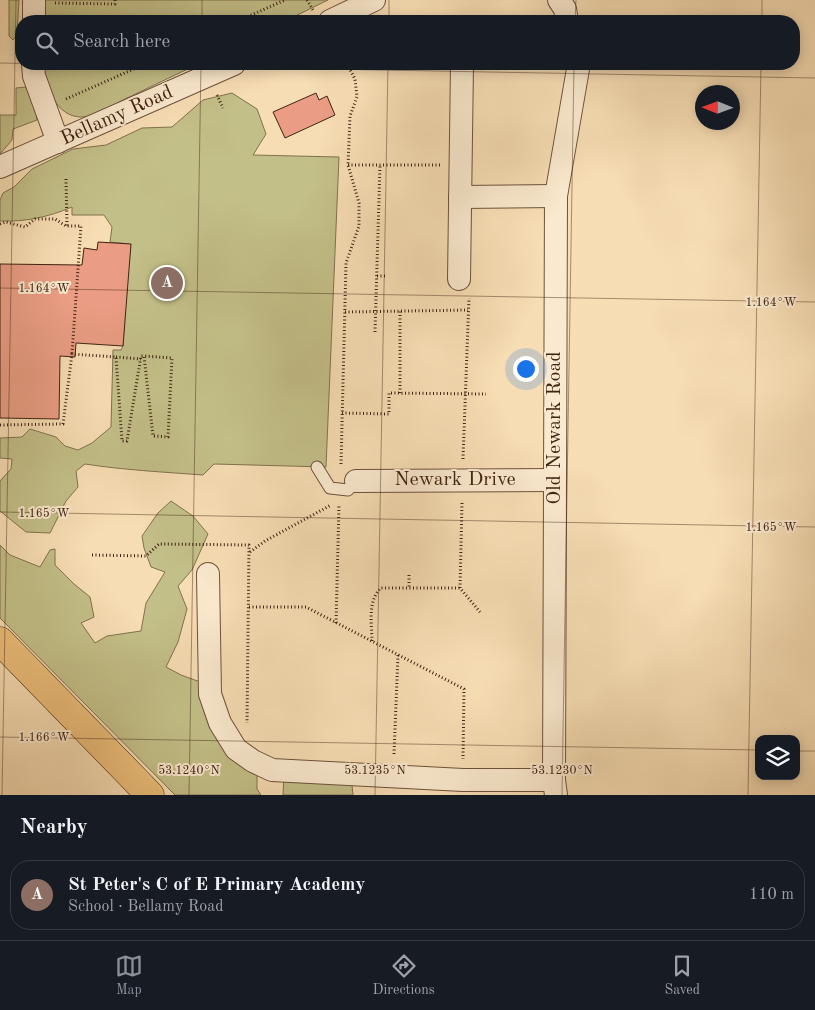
<!DOCTYPE html>
<meta charset="utf-8">
<style>
body{margin:0;font-family:"Old Standard TT",serif;background:#242831;color:#f1f3f6}
.controls{position:absolute;right:15px;bottom:15px;display:grid;overflow:hidden;border-radius:10px;box-shadow:0 2px 12px #0003}
.controls button{width:45px;height:45px;display:grid;place-items:center;padding:0;border:0;border-bottom:1px solid #363941;background:#171b24;color:#f1f3f6;font:25px sans-serif}
.compass{position:absolute;left:695px;top:85px;width:45px;height:45px;border-radius:50%;background:#171b24;box-shadow:0 2px 12px #0003;rotate:271deg}
.you{position:absolute;left:525px;top:368px;width:18px;height:18px;margin:-12px;border:4px solid #fff;border-radius:50%;background:#1a73e8;box-shadow:0 0 0 8px #1a73e833}
.badge{display:grid;place-items:center;width:32px;height:32px;border-radius:50%;background:#8c9099;color:#fff;font-size:16px;font-weight:700}
.pin{position:absolute;translate:-50% -50%;border:2px solid #fff;box-shadow:0 1px 5px #0006}
.list{margin:0;padding:0;list-style:none}
h2{display:flex;justify-content:space-between;align-items:center;height:65px;margin:0;padding:0 20px;font-size:21px}
h2 small{font-size:16px;font-weight:400;color:#9ea1a6}
.list li{display:grid;grid-template-columns:32px 1fr auto;gap:15px;align-items:center;box-sizing:border-box;height:70px;margin:0 10px 10px;padding:0 10px;border:1px solid #363941;border-radius:20px}
.list b{display:block;font-size:19px;white-space:nowrap}
.list p{margin:0;font-size:16px;white-space:nowrap;color:#9ea1a6}
.list em{font-size:16px;font-style:normal;color:#9ea1a6}
.icon{flex:none;width:28px;height:28px;fill:none;stroke:currentColor;stroke-width:2;stroke-linecap:round;stroke-linejoin:round}
.map{position:relative;flex:none;width:815px;height:795px;overflow:hidden}
.search{position:absolute;background:#171b24;box-shadow:0 2px 12px #0003;left:15px;right:15px;top:15px;height:55px;display:flex;align-items:center;gap:12px;box-sizing:border-box;padding:0 18px;border-radius:20px;color:#9ea1a6;font-size:19px}
.sheet{height:145px;background:#171b24}
nav{display:flex;justify-content:space-around;align-items:center;box-sizing:border-box;height:70px;border-top:1px solid #363941;background:#171b24;font-size:14px;color:#9ea1a6}
nav a{display:grid;justify-items:center;gap:2px}
nav .on{color:#8c9099}
.map>svg:first-child{display:block}
.green{fill:#c3bf88;stroke:#81714e}
.building{fill:#ea9d84;stroke:#3f2313}
.lines{fill:none;stroke-linecap:round;stroke-linejoin:round}
.lane-casing{stroke:#6d523b;stroke-width:13}
.street-casing{stroke:#6d523b;stroke-width:24}
.primary-casing{stroke:#3f2313;stroke-width:29}
.path{stroke:#3f2313;stroke-width:3;stroke-dasharray:1 2.5;stroke-linecap:butt}
.lane{stroke:#fae9ce;stroke-width:11}
.street{stroke:#fae9ce;stroke-width:22}
.primary{stroke:#ecbe7a;stroke-width:28}
.ticks{fill:none;stroke:#3f2313;stroke-width:1;stroke-opacity:0.45}
.labels{text-anchor:middle;dominant-baseline:central;stroke-width:4;stroke-linejoin:round;paint-order:stroke}
.street-label{font-size:20px;fill:#3f2313;stroke:#fae9ce}
.ticks-label{font-size:12px;text-anchor:middle;fill:#3f2313;stroke:#fae9ce;stroke-width:4;stroke-linejoin:round;paint-order:stroke}
</style>
<div class="map">
<svg width="815" height="795" viewBox="0 0 815 795">
<rect width="100%" height="100%" fill="#f7ddb4"/>
<filter id="stains"><feTurbulence type="fractalNoise" baseFrequency=".004" numOctaves="4"/><feColorMatrix values="0 0 0 0 .2 0 0 0 0 .09 0 0 0 0 .02 0 0 0 .5 -.17"/></filter>
<radialGradient id="worn" r=".72"><stop offset=".6" stop-color="#630" stop-opacity="0"/><stop offset="1" stop-color="#630" stop-opacity=".3"/></radialGradient>
<g class="green">
<polygon points="9,0 19,0 17,35 13,40 9,36"/>
<polygon points="45,0 328,0 285,21 45,21"/>
<path d="M43,64h155c-24,12 -49,23 -73,35 -12,6 -28,17 -43,18 -25,1 -39,-32 -39,-53z"/>
<polygon points="26,87 35,105 37,120 13,129 12,140 0,154 0,115 16,115 16,88"/>
<path d="M232,93l25,16 9,25 -13,21 86,2 -13,310 -112,-3 -11,11c-40,-3 -79,-5 -118,-11l-9,7 2,16 -12,14 -16,32 -24,-1 -26,-21v-30l11,-12 1,-10 -12,-1v-20l22,-1 8,-8 26,8 9,9 13,4 14,-7 19,-16 2,-77h8l2,-4 6,-102 -19,-2 2,-15 -8,-12h-32v-8c-23,10 -47,15 -72,14v-21l3,-7 11,-6 18,-18 41,-20 33,-4 36,-17 30,-1 31,-27z"/>
<polygon points="171,501 193,516 208,534 192,570 178,586 187,609 178,642 166,667 181,675 203,683 257,769 257,789 261,795 175,795 0,618 0,545 10,555 40,567 50,550 55,549 55,565 74,584 90,597 94,617 81,623 95,643 107,636 141,631 146,603 165,572 151,567 144,548 142,536 158,513"/>
<polygon points="284,774 352,785 353,795 283,795"/>
</g>
<g class="building">
<polygon points="316,93 319,100 327,96 335,115 285,138 273,112"/>
<polygon points="98,242 131,244 123,346 76,343 75,357 60,356 59,419 0,418 0,264 82,265 84,248 97,250"/>
</g>
<g class="lines">
<g class="lane-casing">
<polyline id="lane" points="317,467 330,488 348,490 356,481"/>
</g>
<g class="street-casing">
<g id="street">
<polyline points="559,0 565,9 567,21"/>
<polyline points="34,21 34,0"/>
<polyline points="330,21 374,0"/>
<polyline points="33,64 34,76 58,142"/>
<polyline points="0,167 234,64"/>
<polyline points="460,197 556,196"/>
<polyline points="459,279 462,64"/>
<polyline points="356,481 555,480"/>
<polyline points="208,574 210,694 220,723 236,749 253,761 272,770 463,780 554,780"/>
<polyline points="556,795 554,780 556,196 578,69 577,64"/>
</g>
</g>
<g class="primary-casing">
<polyline id="primary" points="0,641 150,795"/>
</g>
<g class="path">
<polyline points="307,0 313,10"/>
<polyline points="55,3 115,4 115,0"/>
<polyline points="238,21 285,0"/>
<polyline points="217,95 223,108"/>
<polyline points="66,99 145,64"/>
<polyline points="348,165 440,165"/>
<polyline points="66,179 67,226"/>
<polyline points="0,224 6,222 25,227 35,219 55,219 66,226 81,226 72,354"/>
<polyline points="377,276 386,276"/>
<polyline points="345,312 468,310"/>
<polyline points="375,332 380,165"/>
<polyline points="116,357 141,359"/>
<polyline points="400,393 400,311"/>
<polyline points="342,413 389,414 389,393 486,394"/>
<polyline points="0,425 63,424 72,354 116,357 122,441 127,441 141,356 144,356 153,436 168,437 172,358 144,356"/>
<polyline points="463,459 469,298"/>
<polyline points="341,464 346,263 359,226 359,203 348,165 350,116 357,97 355,79 347,64"/>
<polyline points="462,503 460,588 480,612"/>
<polyline points="250,552 265,541 331,505"/>
<polyline points="92,555 146,556 159,544 249,545 247,723"/>
<polyline points="409,575 409,588"/>
<polyline points="249,607 306,607 464,689 463,759"/>
<polyline points="336,623 339,505"/>
<path d="M372,641c0,-17 -5,-40 9,-53h79"/>
<polyline points="394,754 398,655"/>
</g>
<use href="#lane" class="lane"/>
<use href="#street" class="street"/>
<use href="#primary" class="primary"/>
</g>
<path class="ticks" d="M202,21v-21M389,21v-21M575,21l1,-21M762,21v-21M0,63l815,15M0,288l815,14M0,512l815,15M0,737l759,13M796,751h19M2,795l14,-795M189,795l12,-731M375,795l13,-731M562,795l12,-731M748,795l13,-731"/>
<g class="labels">
<g class="street-label">
<text transform="translate(117 116) rotate(-24)">Bellamy Road</text>
<text transform="translate(555 428) rotate(-90)">Old Newark Road</text>
<text x="455" y="480">Newark Drive</text>
</g>
</g>
<g class="ticks-label">
<text x="44" y="292">1.164°W</text>
<text x="771" y="306">1.164°W</text>
<text x="44" y="517">1.165°W</text>
<text x="771" y="531">1.165°W</text>
<text x="44" y="741">1.166°W</text>
<text x="189" y="774">53.1240°N</text>
<text x="375" y="774">53.1235°N</text>
<text x="562" y="774">53.1230°N</text>
</g>
<rect width="100%" height="100%" filter="url(#stains)"/>
<rect width="100%" height="100%" fill="url(#worn)"/>
</svg>
<div class="controls">
<button><svg class="icon" aria-label="layers" viewBox="0 0 24 24"><path d="M12 4l9 5-9 5-9-5zM3 14l9 5 9-5"/></svg></button>
</div>
<svg class="compass" viewBox="-18 -18 36 36"><path d="M0-13l5 13h-10z" fill="#e53935"/><path d="M0 13l5-13h-10z" fill="#9ea1a6"/></svg>
<div class="you"></div>
<div class="pin badge" style="left:167px;top:283px;background:#8d6e63">A</div>
<div class="search"><svg class="icon" aria-label="search" viewBox="0 0 24 24"><circle cx="10" cy="10" r="6"/><path d="M15 15l6 6"/></svg>Search here</div>
</div>
<section class="sheet">
<h2>Nearby<small></small></h2>
<ul class="list">
<li><span class="badge" style="background:#8d6e63">A</span><div><b>St Peter's C of E Primary Academy</b><p>School · Bellamy Road</p></div><em>110 m</em></li>
</ul>
</section>
<nav>
<a class="on"><svg class="icon" aria-label="map" viewBox="0 0 24 24"><path d="M3 6l6-2 6 2 6-2v14l-6 2-6-2-6 2zM9 4v14M15 6v14"/></svg>Map</a>
<a><svg class="icon" aria-label="directions" viewBox="0 0 24 24"><path d="M12 3l9 9-9 9-9-9zM9 14v-3h6M13 9l2 2-2 2"/></svg>Directions</a>
<a><svg class="icon" aria-label="saved" viewBox="0 0 24 24"><path d="M7 4h10v16l-5-4-5 4z"/></svg>Saved</a>
</nav>
